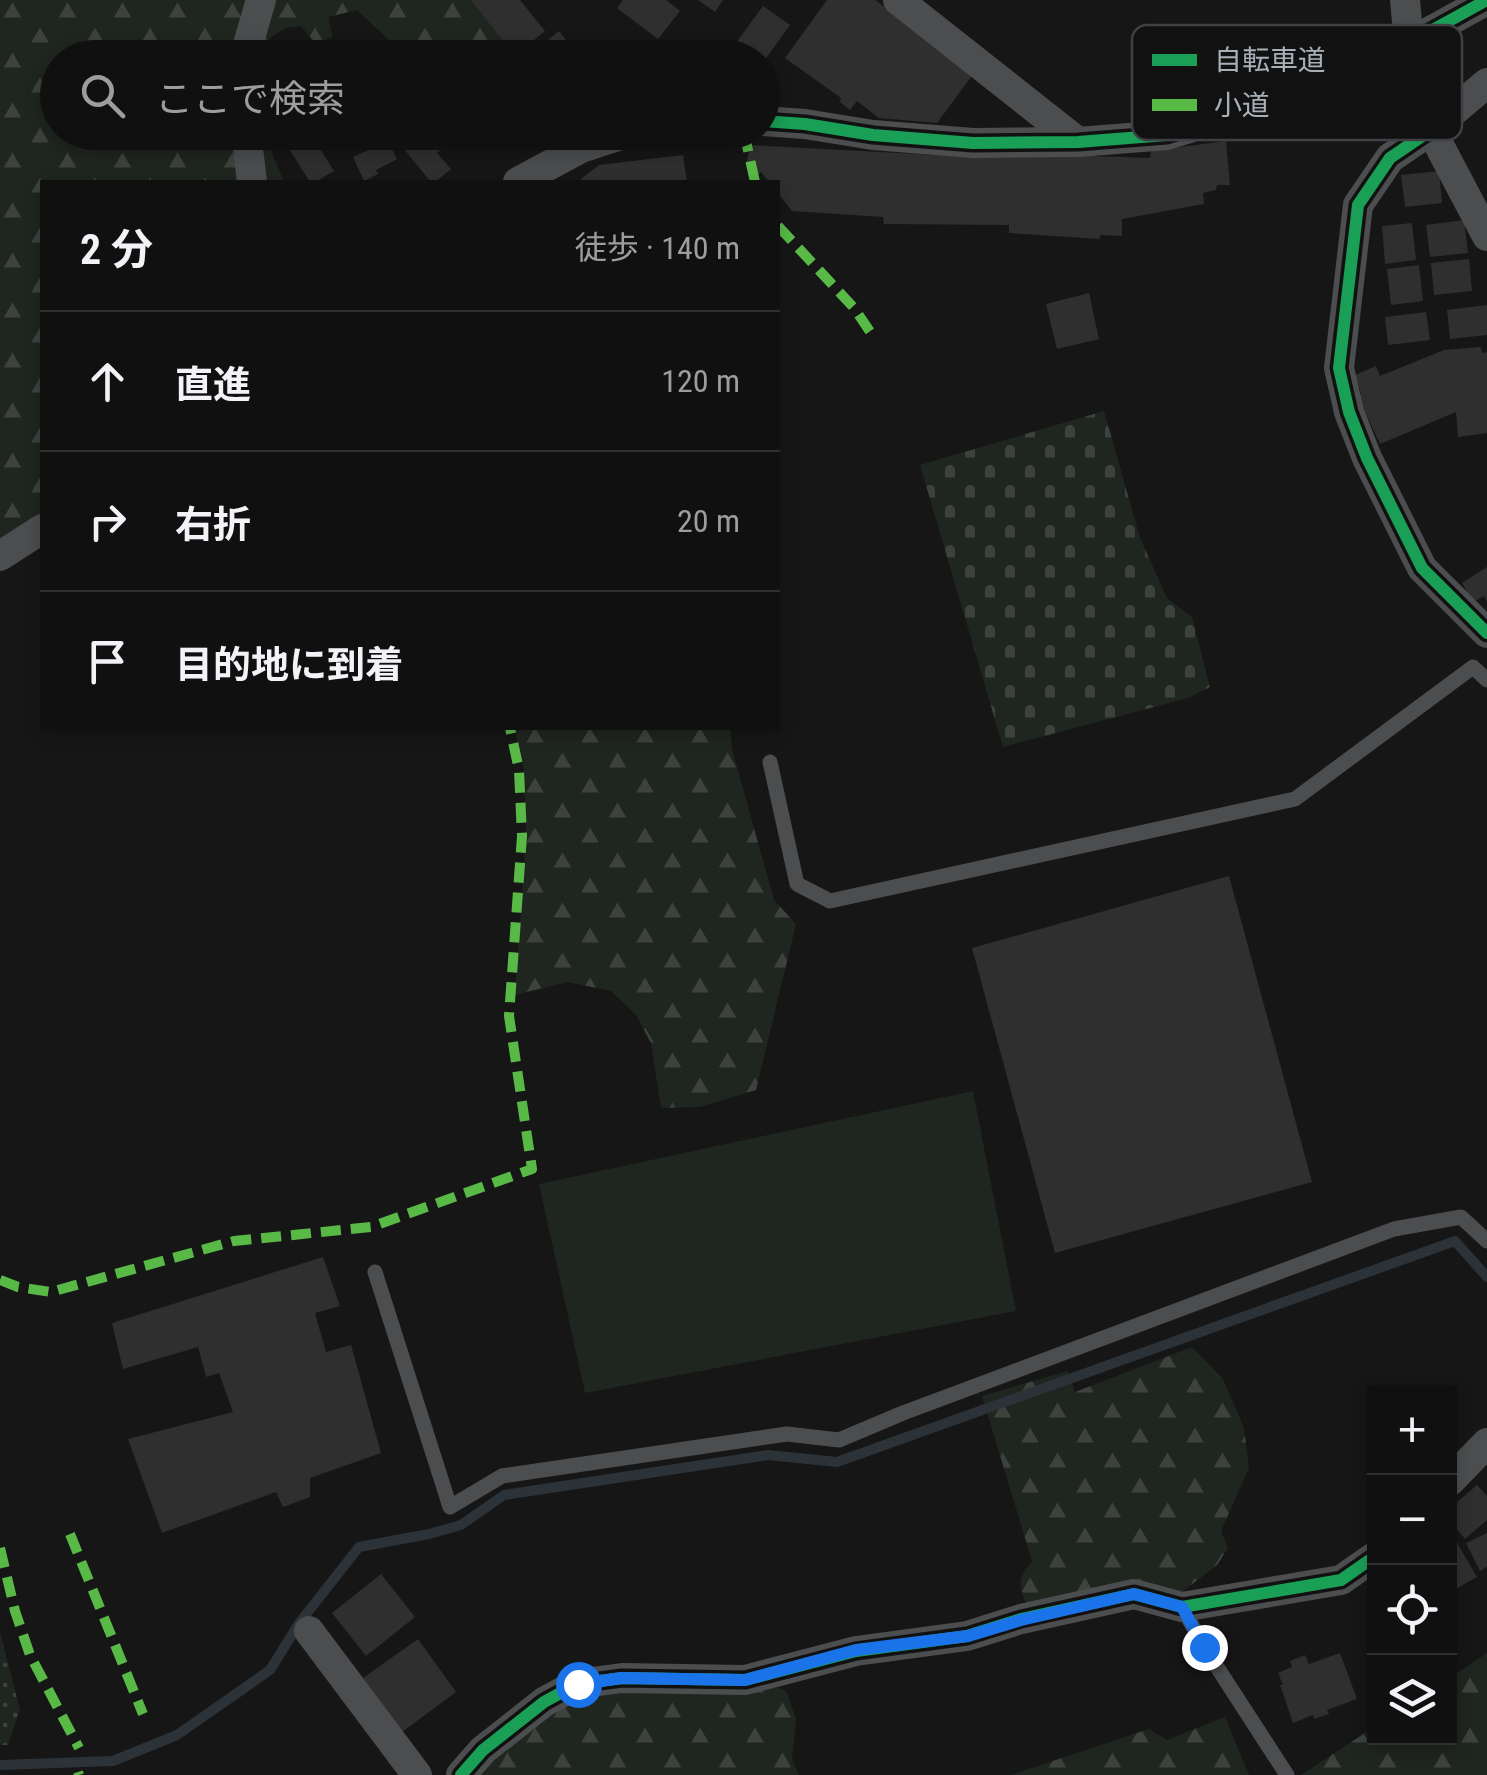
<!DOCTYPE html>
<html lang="ja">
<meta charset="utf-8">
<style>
body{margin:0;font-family:"Roboto Condensed","Noto Sans JP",sans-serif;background:#19191a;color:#f1f3f6}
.controls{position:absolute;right:30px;bottom:30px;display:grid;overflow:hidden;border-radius:0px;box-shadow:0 5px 15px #0003}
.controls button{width:90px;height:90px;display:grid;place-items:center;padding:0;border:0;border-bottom:2px solid #303031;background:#101011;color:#f1f3f6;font:50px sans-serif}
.stop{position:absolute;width:30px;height:30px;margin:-22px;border:8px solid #1a73e8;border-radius:50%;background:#fff}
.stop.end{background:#1a73e8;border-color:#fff;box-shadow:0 2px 10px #0008}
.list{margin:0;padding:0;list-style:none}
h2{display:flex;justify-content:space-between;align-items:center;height:130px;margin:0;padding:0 40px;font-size:42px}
h2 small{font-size:32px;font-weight:400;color:#9c9d9f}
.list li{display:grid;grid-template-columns:65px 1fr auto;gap:30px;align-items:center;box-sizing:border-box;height:140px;padding:0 40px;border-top:2px solid #303031}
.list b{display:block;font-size:38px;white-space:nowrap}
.list em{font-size:32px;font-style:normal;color:#9c9d9f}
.icon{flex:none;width:55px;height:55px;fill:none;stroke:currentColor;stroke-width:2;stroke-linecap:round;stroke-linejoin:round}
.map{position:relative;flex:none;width:1487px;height:1775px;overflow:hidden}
.search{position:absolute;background:#101011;box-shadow:0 5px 15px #0003;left:40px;top:40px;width:740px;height:110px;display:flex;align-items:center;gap:25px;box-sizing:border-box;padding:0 35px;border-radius:55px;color:#9c9d9f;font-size:38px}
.panel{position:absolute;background:#101011;box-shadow:0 5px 15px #0003;left:40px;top:180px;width:740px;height:550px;border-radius:0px}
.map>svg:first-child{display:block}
.green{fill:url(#green-dots)}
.forest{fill:url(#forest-firs)}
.cemetery{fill:url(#cemetery-stones)}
.pitch{fill:#1f251f}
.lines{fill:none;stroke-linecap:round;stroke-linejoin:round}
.stream{stroke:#2b3338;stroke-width:10}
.building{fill:#2f2f30}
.lane{stroke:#4b4d4f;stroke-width:15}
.street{stroke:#4b4d4f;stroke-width:30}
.quiet{stroke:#58b947;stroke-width:10;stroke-dasharray:20 10;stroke-linecap:butt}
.cycleway-casing{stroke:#111112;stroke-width:19}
.cycleway{stroke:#1a9f57;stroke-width:12}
.route{stroke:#1a73e8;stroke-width:12}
.key{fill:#111112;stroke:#3e4044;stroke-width:2.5}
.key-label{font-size:28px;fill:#a8afb7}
</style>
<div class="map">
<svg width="1487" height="1775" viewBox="0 0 1487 1775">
<defs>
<pattern id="green-dots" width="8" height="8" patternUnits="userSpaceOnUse" patternTransform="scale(2.5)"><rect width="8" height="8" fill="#1f251f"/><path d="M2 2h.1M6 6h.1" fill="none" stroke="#3d423d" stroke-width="1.8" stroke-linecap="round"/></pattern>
<pattern id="forest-firs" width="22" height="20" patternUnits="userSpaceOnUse" patternTransform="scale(2.5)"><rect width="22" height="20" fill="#1f251f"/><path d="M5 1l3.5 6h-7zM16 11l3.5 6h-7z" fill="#3d423d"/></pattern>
<pattern id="cemetery-stones" width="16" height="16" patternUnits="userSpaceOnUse" patternTransform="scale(2.5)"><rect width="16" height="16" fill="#1f251f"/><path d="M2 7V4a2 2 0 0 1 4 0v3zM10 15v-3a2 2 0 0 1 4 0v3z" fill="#3d423d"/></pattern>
</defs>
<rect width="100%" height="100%" fill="#161617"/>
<polygon class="green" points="0,1632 20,1710 8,1745 0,1745"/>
<g class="forest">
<polygon points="0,0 500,0 540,47 539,57 402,57 390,41 357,10 328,17 333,37 316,44 301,26 285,28 253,50 254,57 58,58 58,132 267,133 271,151 284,182 42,182 42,546 0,572"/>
<polygon points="515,728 730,728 732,749 774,900 796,924 756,1090 700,1107 661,1108 651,1043 636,1015 611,991 567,982 515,995 526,834 524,771"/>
<path d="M1192,1347l31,32 21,49 5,40 -28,63 7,17 -11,17 -35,27 -154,16c-9,-22 -12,-27 4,-47l-50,-165 86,-25 7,21z"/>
<polygon points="1487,1653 1487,1775 1301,1775 1374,1727 1374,1738 1450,1738 1450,1678"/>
<polygon points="673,1665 741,1669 787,1692 796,1719 792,1760 799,1775 464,1775 558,1705"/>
<polygon points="1225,1717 1249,1775 1011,1775 1149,1729 1167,1740"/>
</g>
<polygon class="cemetery" points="1104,411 1140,538 1167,598 1192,617 1210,687 1188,698 1003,747 920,465"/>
<polygon class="pitch" points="973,1091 1016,1311 585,1393 539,1184"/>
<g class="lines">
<polyline class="stream" points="0,1765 113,1761 177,1735 270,1670 300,1622 359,1547 429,1534 461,1525 504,1495 768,1455 837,1462 1455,1241 1487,1277"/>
</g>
<g class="building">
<polygon points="471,0 520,0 545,31 515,56"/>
<polygon points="623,0 666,0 680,11 658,39 617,8"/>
<polygon points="698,0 723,0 715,12"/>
<polygon points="827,0 875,0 974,73 937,123 879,118 857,101 850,110 840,102 841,98 785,58"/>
<polygon points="763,6 790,25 762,64 762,58 748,58 733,47"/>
<polygon points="559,31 580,58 526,58"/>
<polygon points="398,132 455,132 458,136 437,153 451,169 435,182 431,182 393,136"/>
<polygon points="310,133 334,171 315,182 310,182 288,147"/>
<polygon points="388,141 397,159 376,170 378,174 364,181 353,157"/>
<polygon points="1226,141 1230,185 1217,185 1216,190 1203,193 1204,204 1122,219 1122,236 1101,235 1099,239 1009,233 1009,225 884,224 883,217 792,211 778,193 778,182 769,182 761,172 757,176 746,167 750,145 974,157 977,152 1150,158 1151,151"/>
<polygon points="683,155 687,182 581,182 581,179 599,165"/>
<polygon points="1439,171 1442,203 1405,207 1401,175"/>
<polygon points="1464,220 1468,253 1430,257 1426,225"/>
<polygon points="1412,223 1416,260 1385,264 1382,226"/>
<polygon points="1469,259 1472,291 1434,295 1431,263"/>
<polygon points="1419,265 1423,301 1391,305 1387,269"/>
<polygon points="1089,293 1099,339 1057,349 1046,304"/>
<polygon points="1487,305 1487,335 1450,339 1447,310"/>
<polygon points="1426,312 1430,340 1388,345 1385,317"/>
<polygon points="1481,347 1482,353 1487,352 1487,433 1458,437 1456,412 1380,444 1358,396 1361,393 1355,375 1376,366 1380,376 1444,350"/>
<polygon points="1487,567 1487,602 1484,596 1473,602 1462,583"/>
<polygon points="1229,876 1312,1182 1055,1253 972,948"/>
<polygon points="323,1257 340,1306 315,1313 326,1352 351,1345 381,1453 310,1478 310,1497 283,1507 276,1492 162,1533 128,1439 233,1412 219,1373 206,1377 198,1347 123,1369 112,1323"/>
<polygon points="1477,1485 1487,1496 1487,1520 1465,1539 1450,1521 1450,1508"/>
<polygon points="1487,1533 1487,1567 1480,1571 1466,1543"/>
<polygon points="1453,1536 1477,1577 1450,1592 1450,1538"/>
<polygon points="381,1574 415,1617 366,1656 332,1613"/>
<polygon points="418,1639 456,1692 402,1732 363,1678"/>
<polygon points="1340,1653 1357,1699 1327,1710 1329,1714 1314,1719 1313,1715 1293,1723 1280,1685 1283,1685 1278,1673 1292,1667 1290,1661 1305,1655 1309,1664"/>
</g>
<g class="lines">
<g class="lane">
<polyline points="770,762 797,884 830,901 1295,799 1473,667 1487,680"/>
<polyline points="375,1272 450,1507 502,1476 787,1434 839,1440 903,1413 1394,1229 1461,1217 1487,1241"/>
<polyline points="1182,1607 1204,1647 1287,1775"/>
</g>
<g class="street">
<polyline points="898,0 1078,142"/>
<polyline points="1405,0 1409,43"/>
<polyline points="244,58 261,0"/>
<polyline points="1487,83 1431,130 1487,236"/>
<polyline points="762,121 805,124 873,135 973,143 1078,142 1167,135 1257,107 1362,69 1487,0"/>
<polyline points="1431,130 1390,158 1358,205 1339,368 1349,412 1367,458 1422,568 1487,633"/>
<polyline points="246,132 252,182"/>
<polyline points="518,182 581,148 630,132"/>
<polyline points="0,556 42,529"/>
<polyline points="1450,1481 1487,1443"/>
<polyline points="309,1631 417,1775"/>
<polyline points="461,1775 483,1750 544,1702 577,1684 622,1678 745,1680 856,1651 967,1636 1021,1619 1134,1594 1182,1607 1341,1580 1374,1557"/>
</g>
<g class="quiet">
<polyline points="744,132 755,182"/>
<polyline points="778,226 854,308 871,333"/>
<polyline points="0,1280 18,1287 51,1292 234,1241 371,1227 532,1169 509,1016 522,836 519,770 510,728"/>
<polyline points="70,1534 143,1714"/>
<polyline points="0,1548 15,1611 30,1655 79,1748"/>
<polyline points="78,1772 79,1775"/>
</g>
<g class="cycleway-casing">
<g id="cycleway">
<polyline points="762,121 805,124 873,135 973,143 1078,142 1167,135 1257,107 1362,69 1487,0"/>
<polyline points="1431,130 1390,158 1358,205 1339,368 1349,412 1367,458 1422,568 1487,633"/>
<polyline points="461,1775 483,1750 544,1702 577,1684 622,1678 745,1680 856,1651 967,1636 1021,1619 1134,1594 1182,1607 1341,1580 1374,1557"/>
</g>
</g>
<use href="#cycleway" class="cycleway"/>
</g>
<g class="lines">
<polyline class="route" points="578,1684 622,1678 745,1680 856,1650 968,1636 1021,1620 1134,1594 1182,1607 1204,1647"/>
</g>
<rect x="1132" y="25" width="330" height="115" rx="15" class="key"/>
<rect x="1152" y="54" width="45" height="12" fill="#1a9f57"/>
<rect x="1152" y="99" width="45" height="12" fill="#58b947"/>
<g class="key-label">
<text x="1214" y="70">自転車道</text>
<text x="1214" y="115">小道</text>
</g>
</svg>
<div class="controls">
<button>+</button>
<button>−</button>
<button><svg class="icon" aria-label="locate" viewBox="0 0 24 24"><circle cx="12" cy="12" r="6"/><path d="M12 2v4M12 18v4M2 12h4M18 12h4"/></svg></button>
<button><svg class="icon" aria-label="layers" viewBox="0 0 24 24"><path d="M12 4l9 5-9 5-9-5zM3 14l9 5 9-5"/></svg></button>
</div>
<div class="stop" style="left:578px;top:1684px"></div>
<div class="stop end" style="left:1204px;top:1647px"></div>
<div class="search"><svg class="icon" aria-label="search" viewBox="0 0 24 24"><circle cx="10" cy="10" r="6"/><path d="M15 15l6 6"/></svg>ここで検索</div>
<section class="panel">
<h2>2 分<small>徒歩 · 140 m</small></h2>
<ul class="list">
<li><svg class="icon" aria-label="ahead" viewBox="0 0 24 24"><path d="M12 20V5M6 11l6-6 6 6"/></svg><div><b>直進</b></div><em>120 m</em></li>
<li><svg class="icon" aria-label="right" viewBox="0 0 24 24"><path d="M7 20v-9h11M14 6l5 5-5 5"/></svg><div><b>右折</b></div><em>20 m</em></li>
<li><svg class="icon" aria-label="arrive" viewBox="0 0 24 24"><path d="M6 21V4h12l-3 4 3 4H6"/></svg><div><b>目的地に到着</b></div></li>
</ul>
</section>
</div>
